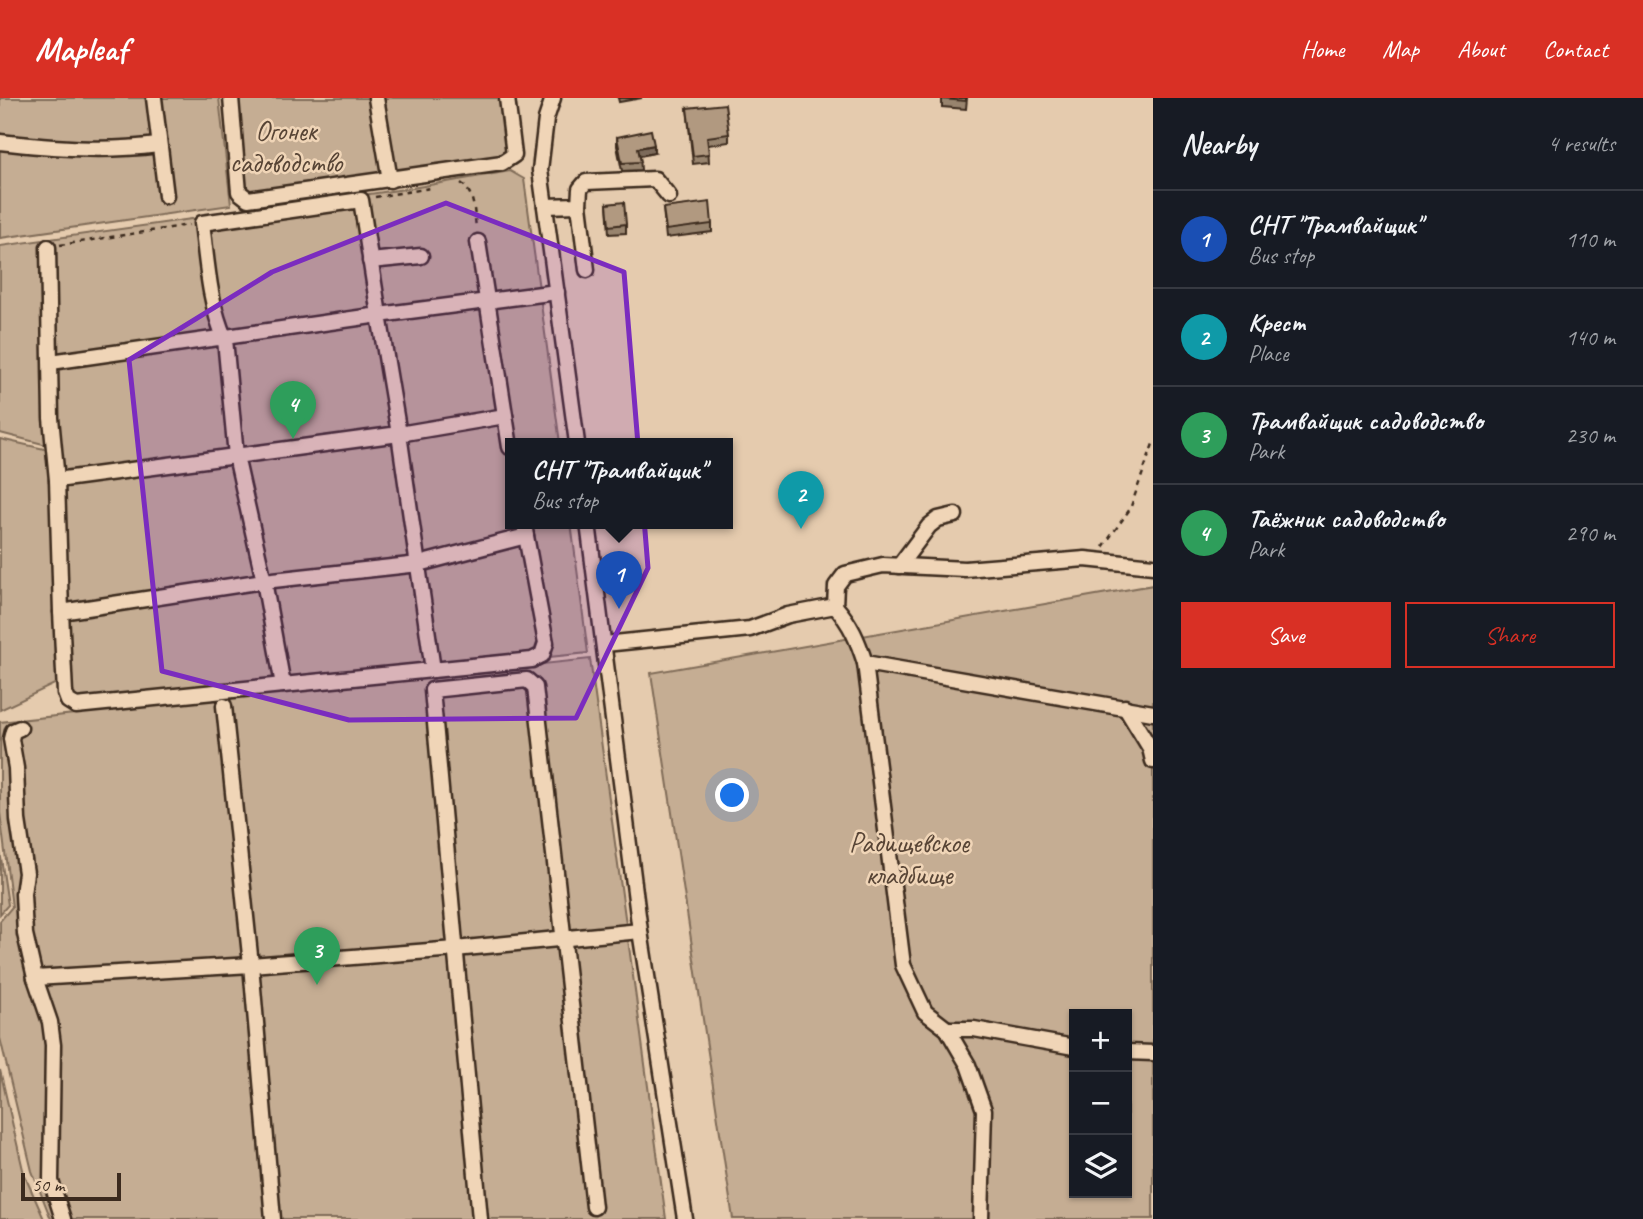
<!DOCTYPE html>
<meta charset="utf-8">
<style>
body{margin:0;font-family:Caveat,sans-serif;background:#242831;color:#f1f3f6}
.controls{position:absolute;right:21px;bottom:21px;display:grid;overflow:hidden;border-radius:0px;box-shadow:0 2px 5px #0004}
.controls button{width:63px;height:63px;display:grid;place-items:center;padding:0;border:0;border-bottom:2px solid #363941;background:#171b24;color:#f1f3f6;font:35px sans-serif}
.scale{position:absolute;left:21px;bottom:18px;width:100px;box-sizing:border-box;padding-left:7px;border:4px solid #3b2a1e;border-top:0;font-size:19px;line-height:24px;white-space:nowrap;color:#3b2a1e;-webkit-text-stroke:5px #f0d5b7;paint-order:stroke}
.you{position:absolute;left:733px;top:698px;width:24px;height:24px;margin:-18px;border:5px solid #fff;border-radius:50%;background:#1a73e8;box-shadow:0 0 0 10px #1a73e833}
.badge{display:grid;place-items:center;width:46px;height:46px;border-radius:50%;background:#d93025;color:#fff;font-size:23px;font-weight:700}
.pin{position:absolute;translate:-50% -58px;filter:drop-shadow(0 2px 4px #0008)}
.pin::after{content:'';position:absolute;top:37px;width:24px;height:21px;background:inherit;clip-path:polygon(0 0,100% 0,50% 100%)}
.popup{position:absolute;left:505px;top:340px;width:228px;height:91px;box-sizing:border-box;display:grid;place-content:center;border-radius:0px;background:#171b24;filter:drop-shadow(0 2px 5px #0005);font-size:23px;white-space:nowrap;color:#9ea1a6}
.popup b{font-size:26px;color:#f1f3f6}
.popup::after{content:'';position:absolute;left:50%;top:100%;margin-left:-14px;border:14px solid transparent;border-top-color:#171b24}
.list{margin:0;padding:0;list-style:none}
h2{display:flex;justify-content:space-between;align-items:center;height:91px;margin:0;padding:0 28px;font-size:30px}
h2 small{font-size:23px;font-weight:400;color:#9ea1a6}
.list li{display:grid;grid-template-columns:46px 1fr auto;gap:21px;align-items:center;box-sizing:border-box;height:98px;padding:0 28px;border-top:2px solid #363941}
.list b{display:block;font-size:26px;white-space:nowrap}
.list p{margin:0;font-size:23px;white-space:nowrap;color:#9ea1a6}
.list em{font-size:23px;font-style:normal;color:#9ea1a6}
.actions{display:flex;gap:14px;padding:21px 28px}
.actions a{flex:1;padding:16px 0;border:2px solid #d93025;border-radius:0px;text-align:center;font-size:24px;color:#d93025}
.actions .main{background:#d93025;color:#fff}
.icon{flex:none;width:38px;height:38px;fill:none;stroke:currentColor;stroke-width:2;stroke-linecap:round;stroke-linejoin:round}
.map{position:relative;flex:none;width:1153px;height:1121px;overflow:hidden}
header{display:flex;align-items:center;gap:42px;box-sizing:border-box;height:98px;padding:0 35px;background:#d93025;color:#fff}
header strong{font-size:33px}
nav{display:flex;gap:38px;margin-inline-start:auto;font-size:24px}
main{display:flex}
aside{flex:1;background:#171b24}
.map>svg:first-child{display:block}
.green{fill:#c5ad93;stroke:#806c58;stroke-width:2;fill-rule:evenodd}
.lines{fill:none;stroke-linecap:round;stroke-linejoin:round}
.minor-casing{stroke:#3b2a1e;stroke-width:19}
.path{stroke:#3b2a1e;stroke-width:2.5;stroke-dasharray:5 5;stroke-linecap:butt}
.minor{stroke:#f0d5b7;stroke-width:14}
.wall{fill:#98846e;stroke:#3b2a1e;stroke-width:2}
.shaded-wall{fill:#7c6b5a;stroke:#3b2a1e;stroke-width:2}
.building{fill:#b19980;stroke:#3b2a1e;stroke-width:2}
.marked{fill:#7b2cbf;fill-opacity:0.2;stroke:#7b2cbf;stroke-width:5;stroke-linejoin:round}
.labels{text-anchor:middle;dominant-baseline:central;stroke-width:5;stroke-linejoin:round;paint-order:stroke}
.park-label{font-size:28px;fill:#574435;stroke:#f0d5b7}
</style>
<header>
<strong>Mapleaf</strong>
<nav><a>Home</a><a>Map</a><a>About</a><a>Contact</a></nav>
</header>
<main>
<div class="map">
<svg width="1153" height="1121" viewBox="0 0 1153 1121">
<rect width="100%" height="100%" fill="#e5cbae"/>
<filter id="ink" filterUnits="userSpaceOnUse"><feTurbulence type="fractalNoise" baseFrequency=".0143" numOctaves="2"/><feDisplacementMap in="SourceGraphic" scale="14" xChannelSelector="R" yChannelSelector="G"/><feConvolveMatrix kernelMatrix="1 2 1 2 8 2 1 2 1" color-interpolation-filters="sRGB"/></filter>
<g filter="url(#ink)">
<g class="green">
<polygon points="0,0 219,0 231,107 0,140"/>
<polygon points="231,0 507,0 514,57 248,101 239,94"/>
<polygon points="510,73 524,81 560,345 510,345 510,425 571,425 588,555 62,609 51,348 0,335 0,148 412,90"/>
<polygon points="0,341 49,352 59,584 0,612"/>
<path d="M1153,487v634h-420l-82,-546zM1074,916h53v179h-53z"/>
<polygon points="590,561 666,1121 51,1121 32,1073 0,940 0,823 12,809 0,715 0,624"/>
<polygon points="0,753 8,807 0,816"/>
<polygon points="0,972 24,1076 44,1121 0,1121"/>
</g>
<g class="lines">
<g class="minor-casing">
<g id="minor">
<polyline points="154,0 166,98"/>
<polyline points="231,0 239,94 248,101 502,65 514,57 507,0"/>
<polyline points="376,0 390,82"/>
<polyline points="553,0 546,21 540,72 577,345"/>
<path d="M0,44c53,6 105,10 158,3"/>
<polyline points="579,107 587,172"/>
<polyline points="545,108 579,107 580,91 586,84 655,81 669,98"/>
<polyline points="478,144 510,349"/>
<polyline points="48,149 51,320 57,382 61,514 264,483 419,466 526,438 524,425"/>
<polyline points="370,163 421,158"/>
<path d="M51,264l328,-47 -18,-115 -159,23c5,39 7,80 23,116l11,117 28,125 19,104 249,-25 10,-5 4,-12 -20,-107"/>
<polyline points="57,382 399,336 379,217 557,194"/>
<polyline points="588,425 640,833 685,1121"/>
<polyline points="899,468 929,428 938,421 955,417"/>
<polyline points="835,508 836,488 845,476 883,467 965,471 1085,461 1153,468"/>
<polyline points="61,514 65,595 68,603 76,608 283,587"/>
<path d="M605,546l145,-15 38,-14 47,-9c16,18 23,35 30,57l38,302 22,47 22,17 21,36 16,45 -3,109"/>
<polyline points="865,565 1153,615"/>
<polyline points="433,572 399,336 505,318"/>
<polyline points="224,608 251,867 273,1121"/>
<polyline points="1125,609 1150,650 1153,663"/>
<polyline points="20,630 13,633 11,641 16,670 18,722 26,775 23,796 25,836 35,880 50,924 53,947 51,1083 63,1121"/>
<polyline points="35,880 251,867 455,851 640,833"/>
<polyline points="947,931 974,931 1074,949"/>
<polyline points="1127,954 1153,955"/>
<polyline points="480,1121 432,592 527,582 535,589 594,1109"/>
</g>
</g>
<g class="path">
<path d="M461,85c14,10 13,29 15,45"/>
<polyline points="375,99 431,90"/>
<polyline points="60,147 189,127"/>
<polyline points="1103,449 1130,411 1153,346"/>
</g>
<use href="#minor" class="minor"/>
</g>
<g class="wall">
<polygon points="618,0 642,0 619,4"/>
<polygon points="942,0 967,0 966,11 942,9"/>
<polygon points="687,10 729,36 729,44 708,47 709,64 693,66"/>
<polygon points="617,39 654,55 640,58 641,72 622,73 617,48"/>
<polygon points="607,106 626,126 626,135 609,136"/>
<polygon points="663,110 712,126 712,134 666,140"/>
</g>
<polygon class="shaded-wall" points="654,47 654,55 638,58 638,50"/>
<g class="building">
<polygon points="942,0 966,0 966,3 942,1"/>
<polygon points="725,6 729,36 707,39 709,56 693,58 687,10"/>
<polygon points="651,32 654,47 638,50 641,64 622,65 617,39"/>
<polygon points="624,104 626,126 609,128 607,106"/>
<polygon points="710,104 712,126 666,132 663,110"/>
</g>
</g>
<path class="marked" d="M446,105l178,69 24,296 -72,150 -227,2 -187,-49 -33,-311 143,-88z"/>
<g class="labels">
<g class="park-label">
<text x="286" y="32">Огонек<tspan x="286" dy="32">садоводство</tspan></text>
<text x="909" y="744">Радищевское<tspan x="909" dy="32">кладбище</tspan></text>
</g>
</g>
</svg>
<div class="controls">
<button>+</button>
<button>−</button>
<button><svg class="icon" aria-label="layers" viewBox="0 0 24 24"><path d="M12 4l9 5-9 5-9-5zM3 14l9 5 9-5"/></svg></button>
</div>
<div class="scale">50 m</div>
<div class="you"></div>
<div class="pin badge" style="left:619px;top:511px;background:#1a4fb4">1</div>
<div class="popup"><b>СНТ &quot;Трамвайщик&quot;</b>Bus stop</div>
<div class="pin badge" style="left:801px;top:431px;background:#0f9aa8">2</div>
<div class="pin badge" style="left:317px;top:887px;background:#2e9e5b">3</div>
<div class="pin badge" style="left:293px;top:341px;background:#2e9e5b">4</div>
</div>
<aside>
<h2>Nearby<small>4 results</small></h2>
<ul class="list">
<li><span class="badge" style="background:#1a4fb4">1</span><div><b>СНТ &quot;Трамвайщик&quot;</b><p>Bus stop</p></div><em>110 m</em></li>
<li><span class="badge" style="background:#0f9aa8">2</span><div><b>Крест</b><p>Place</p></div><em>140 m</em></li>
<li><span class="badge" style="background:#2e9e5b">3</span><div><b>Трамвайщик садоводство</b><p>Park</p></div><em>230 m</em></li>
<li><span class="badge" style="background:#2e9e5b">4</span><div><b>Таёжник садоводство</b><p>Park</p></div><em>290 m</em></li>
</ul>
<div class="actions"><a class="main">Save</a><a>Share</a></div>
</aside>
</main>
